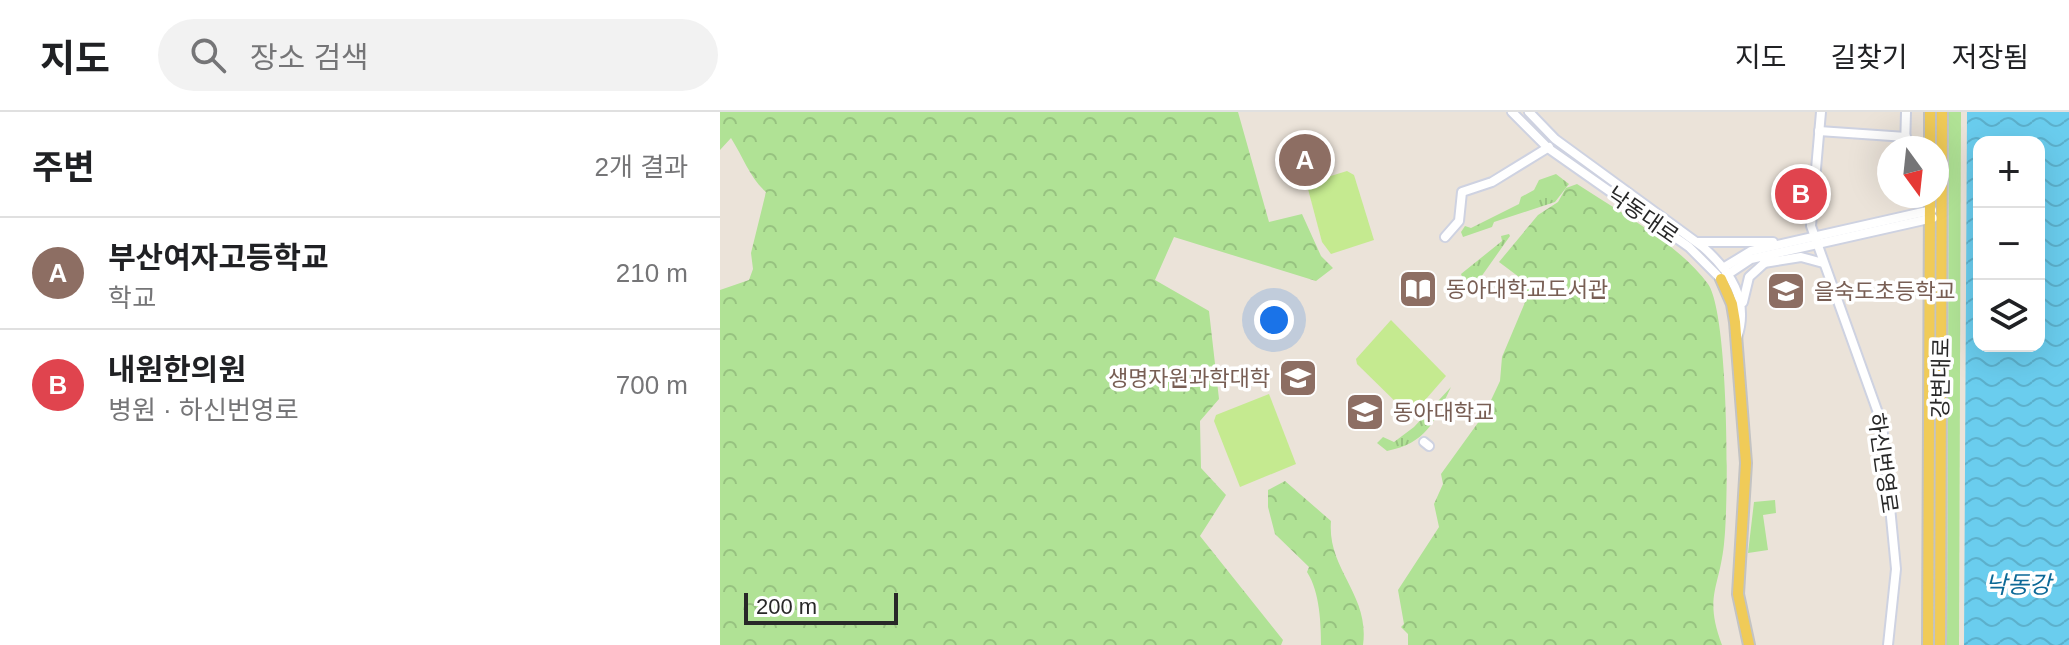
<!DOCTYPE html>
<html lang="ko">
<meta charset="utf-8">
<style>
body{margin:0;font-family:Arial,"Noto Sans KR",sans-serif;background:#f2f2f2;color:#202124}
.controls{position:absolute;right:24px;top:24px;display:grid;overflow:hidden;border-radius:16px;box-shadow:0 8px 32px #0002}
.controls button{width:72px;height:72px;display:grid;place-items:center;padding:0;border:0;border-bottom:2px solid #e0e0e0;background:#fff;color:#202124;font:40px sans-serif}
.compass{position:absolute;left:1157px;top:24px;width:72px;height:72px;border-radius:50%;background:#fff;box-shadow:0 8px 32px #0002;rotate:165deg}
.scale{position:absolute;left:24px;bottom:20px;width:154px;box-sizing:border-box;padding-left:8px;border:4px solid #282828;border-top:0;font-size:22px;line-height:28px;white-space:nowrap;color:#282828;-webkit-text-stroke:6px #fff;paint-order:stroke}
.you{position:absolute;left:554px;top:208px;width:28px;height:28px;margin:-20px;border:6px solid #fff;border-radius:50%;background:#1a73e8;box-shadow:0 0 0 12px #1a73e833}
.badge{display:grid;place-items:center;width:52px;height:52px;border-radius:50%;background:#375efa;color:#fff;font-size:26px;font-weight:700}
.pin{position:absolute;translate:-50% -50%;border:4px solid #fff;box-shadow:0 2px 8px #0006}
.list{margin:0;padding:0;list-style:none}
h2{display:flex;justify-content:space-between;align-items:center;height:104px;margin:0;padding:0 32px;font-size:34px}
h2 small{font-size:26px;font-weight:400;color:#757577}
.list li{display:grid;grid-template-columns:52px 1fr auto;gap:24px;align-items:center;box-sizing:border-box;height:112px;padding:0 32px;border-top:2px solid #e0e0e0}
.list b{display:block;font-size:30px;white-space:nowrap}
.list p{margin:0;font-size:26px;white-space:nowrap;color:#757577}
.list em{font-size:26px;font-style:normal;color:#757577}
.icon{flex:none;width:44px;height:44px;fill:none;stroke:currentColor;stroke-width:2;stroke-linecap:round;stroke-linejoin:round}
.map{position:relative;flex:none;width:1349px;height:533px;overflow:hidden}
header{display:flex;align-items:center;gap:48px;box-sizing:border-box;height:112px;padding:0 40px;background:#fff;border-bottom:2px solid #e0e0e0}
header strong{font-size:38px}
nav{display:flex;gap:44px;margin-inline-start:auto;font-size:28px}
.search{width:560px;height:72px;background:#f2f2f2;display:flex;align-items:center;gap:20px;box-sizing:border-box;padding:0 28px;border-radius:44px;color:#757577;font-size:30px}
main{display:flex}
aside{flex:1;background:#fff}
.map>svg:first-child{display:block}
.grass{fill:url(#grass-tufts)}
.forest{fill:url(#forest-crowns)}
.park{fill:#b0e295}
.pitch{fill:#c5ea90}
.water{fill:url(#water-waves);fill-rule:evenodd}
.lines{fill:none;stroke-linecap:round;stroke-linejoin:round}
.minor-casing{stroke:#ced2e1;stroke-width:12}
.major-casing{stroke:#c3c3c3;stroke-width:14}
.minor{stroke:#fff;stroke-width:8}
.major{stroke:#f0cb58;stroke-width:10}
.labels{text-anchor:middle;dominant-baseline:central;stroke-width:7;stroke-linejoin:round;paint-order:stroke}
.street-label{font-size:22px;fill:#282828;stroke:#fff}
.education-label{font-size:22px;fill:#785e54;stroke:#fff;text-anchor:start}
.water-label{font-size:24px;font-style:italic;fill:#0d6997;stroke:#fff}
</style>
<header>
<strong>지도</strong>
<div class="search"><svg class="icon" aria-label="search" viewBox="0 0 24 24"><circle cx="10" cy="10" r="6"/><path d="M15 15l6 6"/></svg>장소 검색</div>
<nav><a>지도</a><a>길찾기</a><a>저장됨</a></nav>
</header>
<main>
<aside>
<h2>주변<small>2개 결과</small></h2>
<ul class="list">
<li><span class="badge" style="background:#8d6e63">A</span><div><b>부산여자고등학교</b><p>학교</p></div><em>210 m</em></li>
<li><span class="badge" style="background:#e0444e">B</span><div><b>내원한의원</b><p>병원 · 하신번영로</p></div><em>700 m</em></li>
</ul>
</aside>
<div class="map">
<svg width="1349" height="533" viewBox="0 0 1349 533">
<defs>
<pattern id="grass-tufts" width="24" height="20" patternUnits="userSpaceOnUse" patternTransform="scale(2)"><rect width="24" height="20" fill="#b0e295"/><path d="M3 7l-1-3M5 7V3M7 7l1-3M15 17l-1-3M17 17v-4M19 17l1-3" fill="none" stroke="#97c280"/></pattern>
<pattern id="forest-crowns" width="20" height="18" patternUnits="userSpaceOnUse" patternTransform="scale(2)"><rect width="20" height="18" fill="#b0e295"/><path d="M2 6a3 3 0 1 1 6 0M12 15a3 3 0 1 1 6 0" fill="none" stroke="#97c280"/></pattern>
<pattern id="water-waves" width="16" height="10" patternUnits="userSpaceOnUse" patternTransform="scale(2)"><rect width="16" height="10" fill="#6acdee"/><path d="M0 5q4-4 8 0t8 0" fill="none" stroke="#5cb0cc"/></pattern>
</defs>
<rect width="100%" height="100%" fill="#ebe3d9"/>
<g class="grass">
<polygon points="836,62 849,72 835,90 774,110 772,115 743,125 741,120 745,114 751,116 799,92 801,85 814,78 819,68"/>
<polygon points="789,122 790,124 749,182 741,162 782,129 781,124"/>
<path d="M731,275c-17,36 -25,56 -64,64l-10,-8 6,-6 11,5 20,-15z"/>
</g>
<g class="forest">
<path d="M0,0h518l31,110 33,-8 19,42 12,12 -17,13 -142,-44 -19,43 54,31 10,88 -19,22 1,47 25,27 -26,41 83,104 -2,5h-561v-355l29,-10 4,-11 -2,-16 15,-61c-16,-14 -23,-35 -35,-54l-11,12z"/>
<path d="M857,72c41,27 102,60 131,100 21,30 21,217 16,260 -5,46 -20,52 -2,101h-314v-11l-7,-7 3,-3 -6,-34 41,-63 -5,-23 9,-20 -2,-10 44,-61 15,-32 2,-24 27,-64 -8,-5 -2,-11 -20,-15 39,-47 20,-13 8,-14z"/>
<path d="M565,369l46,40c-4,49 39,73 32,124h-42c0,-20 -1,-53 -14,-73l2,-5 -34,-33 -7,-27v-17z"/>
</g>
<g class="park">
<polygon points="1229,0 1241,0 1239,533 1227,533"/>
<polygon points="1055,388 1056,401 1043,403 1048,438 1028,441 1034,390"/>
</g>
<g class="pitch">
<polygon points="627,59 634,63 654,128 611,142 602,130 588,77 591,70"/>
<polygon points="671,208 726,264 693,302 687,301 637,252 636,247"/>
<polygon points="549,282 576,352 520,375 494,309 496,303"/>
</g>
<path class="water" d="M1247,0h102v533h-105zM1259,30h60v204h-60z"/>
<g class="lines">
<g class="minor-casing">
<g id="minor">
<polyline points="792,0 828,36 969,135 1001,167 1031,147 1213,106"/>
<path d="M809,0l26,27 148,108c27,24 47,53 34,91"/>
<polyline points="1101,0 1091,114 1162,312 1176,457 1168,533"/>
<polyline points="1099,19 1186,25"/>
<polyline points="1185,36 1186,0"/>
<polyline points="725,125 739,109 742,80 772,70 829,35"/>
<polyline points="978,130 1053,130"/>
<polyline points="1044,151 1081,145 1103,151"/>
<polyline points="1003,156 1031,139 1212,98"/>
<polyline points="1023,190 1029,165 1050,146"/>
<polyline points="704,330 709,334"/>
</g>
</g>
<g class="major-casing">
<g id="major">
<polyline points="1210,0 1210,36"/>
<polyline points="1001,167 1012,192 1015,210 1026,351 1018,482 1029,533"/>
<polyline points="1208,533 1210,84"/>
<polyline points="1220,533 1222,0"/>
</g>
</g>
<use href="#minor" class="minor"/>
<use href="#major" class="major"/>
</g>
<defs>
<g id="library-square" transform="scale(2)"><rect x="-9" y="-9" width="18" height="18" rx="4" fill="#8d6e63" stroke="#fff"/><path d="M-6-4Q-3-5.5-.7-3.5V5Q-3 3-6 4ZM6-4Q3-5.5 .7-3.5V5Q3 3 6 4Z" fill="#fff"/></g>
<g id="school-square" transform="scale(2)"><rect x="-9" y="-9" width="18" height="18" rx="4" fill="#8d6e63" stroke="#fff"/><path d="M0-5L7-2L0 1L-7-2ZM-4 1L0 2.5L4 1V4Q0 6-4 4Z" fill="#fff"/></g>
<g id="university-square" transform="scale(2)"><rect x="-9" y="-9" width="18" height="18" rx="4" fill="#8d6e63" stroke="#fff"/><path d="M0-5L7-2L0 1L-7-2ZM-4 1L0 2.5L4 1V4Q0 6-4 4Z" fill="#fff"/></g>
</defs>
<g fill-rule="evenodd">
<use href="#library-square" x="698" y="177"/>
<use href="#school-square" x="1066" y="179"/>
<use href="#university-square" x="578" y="266"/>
<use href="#university-square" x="645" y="300"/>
</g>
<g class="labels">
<g class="street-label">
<text transform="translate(923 103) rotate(35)">낙동대로</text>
<text transform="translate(1221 266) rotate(-89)">강변대로</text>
<text transform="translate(1163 351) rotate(82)">하신번영로</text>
</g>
<g class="education-label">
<text x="726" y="177">동아대학교도서관</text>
<text x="1094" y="179">을숙도초등학교</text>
<text x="550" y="266" text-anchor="end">생명자원과학대학</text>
<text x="673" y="300">동아대학교</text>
</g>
<g class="water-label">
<text x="1298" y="472">낙동강</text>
</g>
</g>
</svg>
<div class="controls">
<button>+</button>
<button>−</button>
<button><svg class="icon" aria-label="layers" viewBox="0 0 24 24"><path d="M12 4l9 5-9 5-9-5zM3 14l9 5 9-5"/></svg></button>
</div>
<svg class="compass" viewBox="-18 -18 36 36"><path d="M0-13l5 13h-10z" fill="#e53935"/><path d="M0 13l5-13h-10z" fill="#757577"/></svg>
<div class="scale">200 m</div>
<div class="you"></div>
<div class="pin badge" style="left:585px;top:48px;background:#8d6e63">A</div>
<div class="pin badge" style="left:1081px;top:82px;background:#e0444e">B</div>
</div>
</main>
